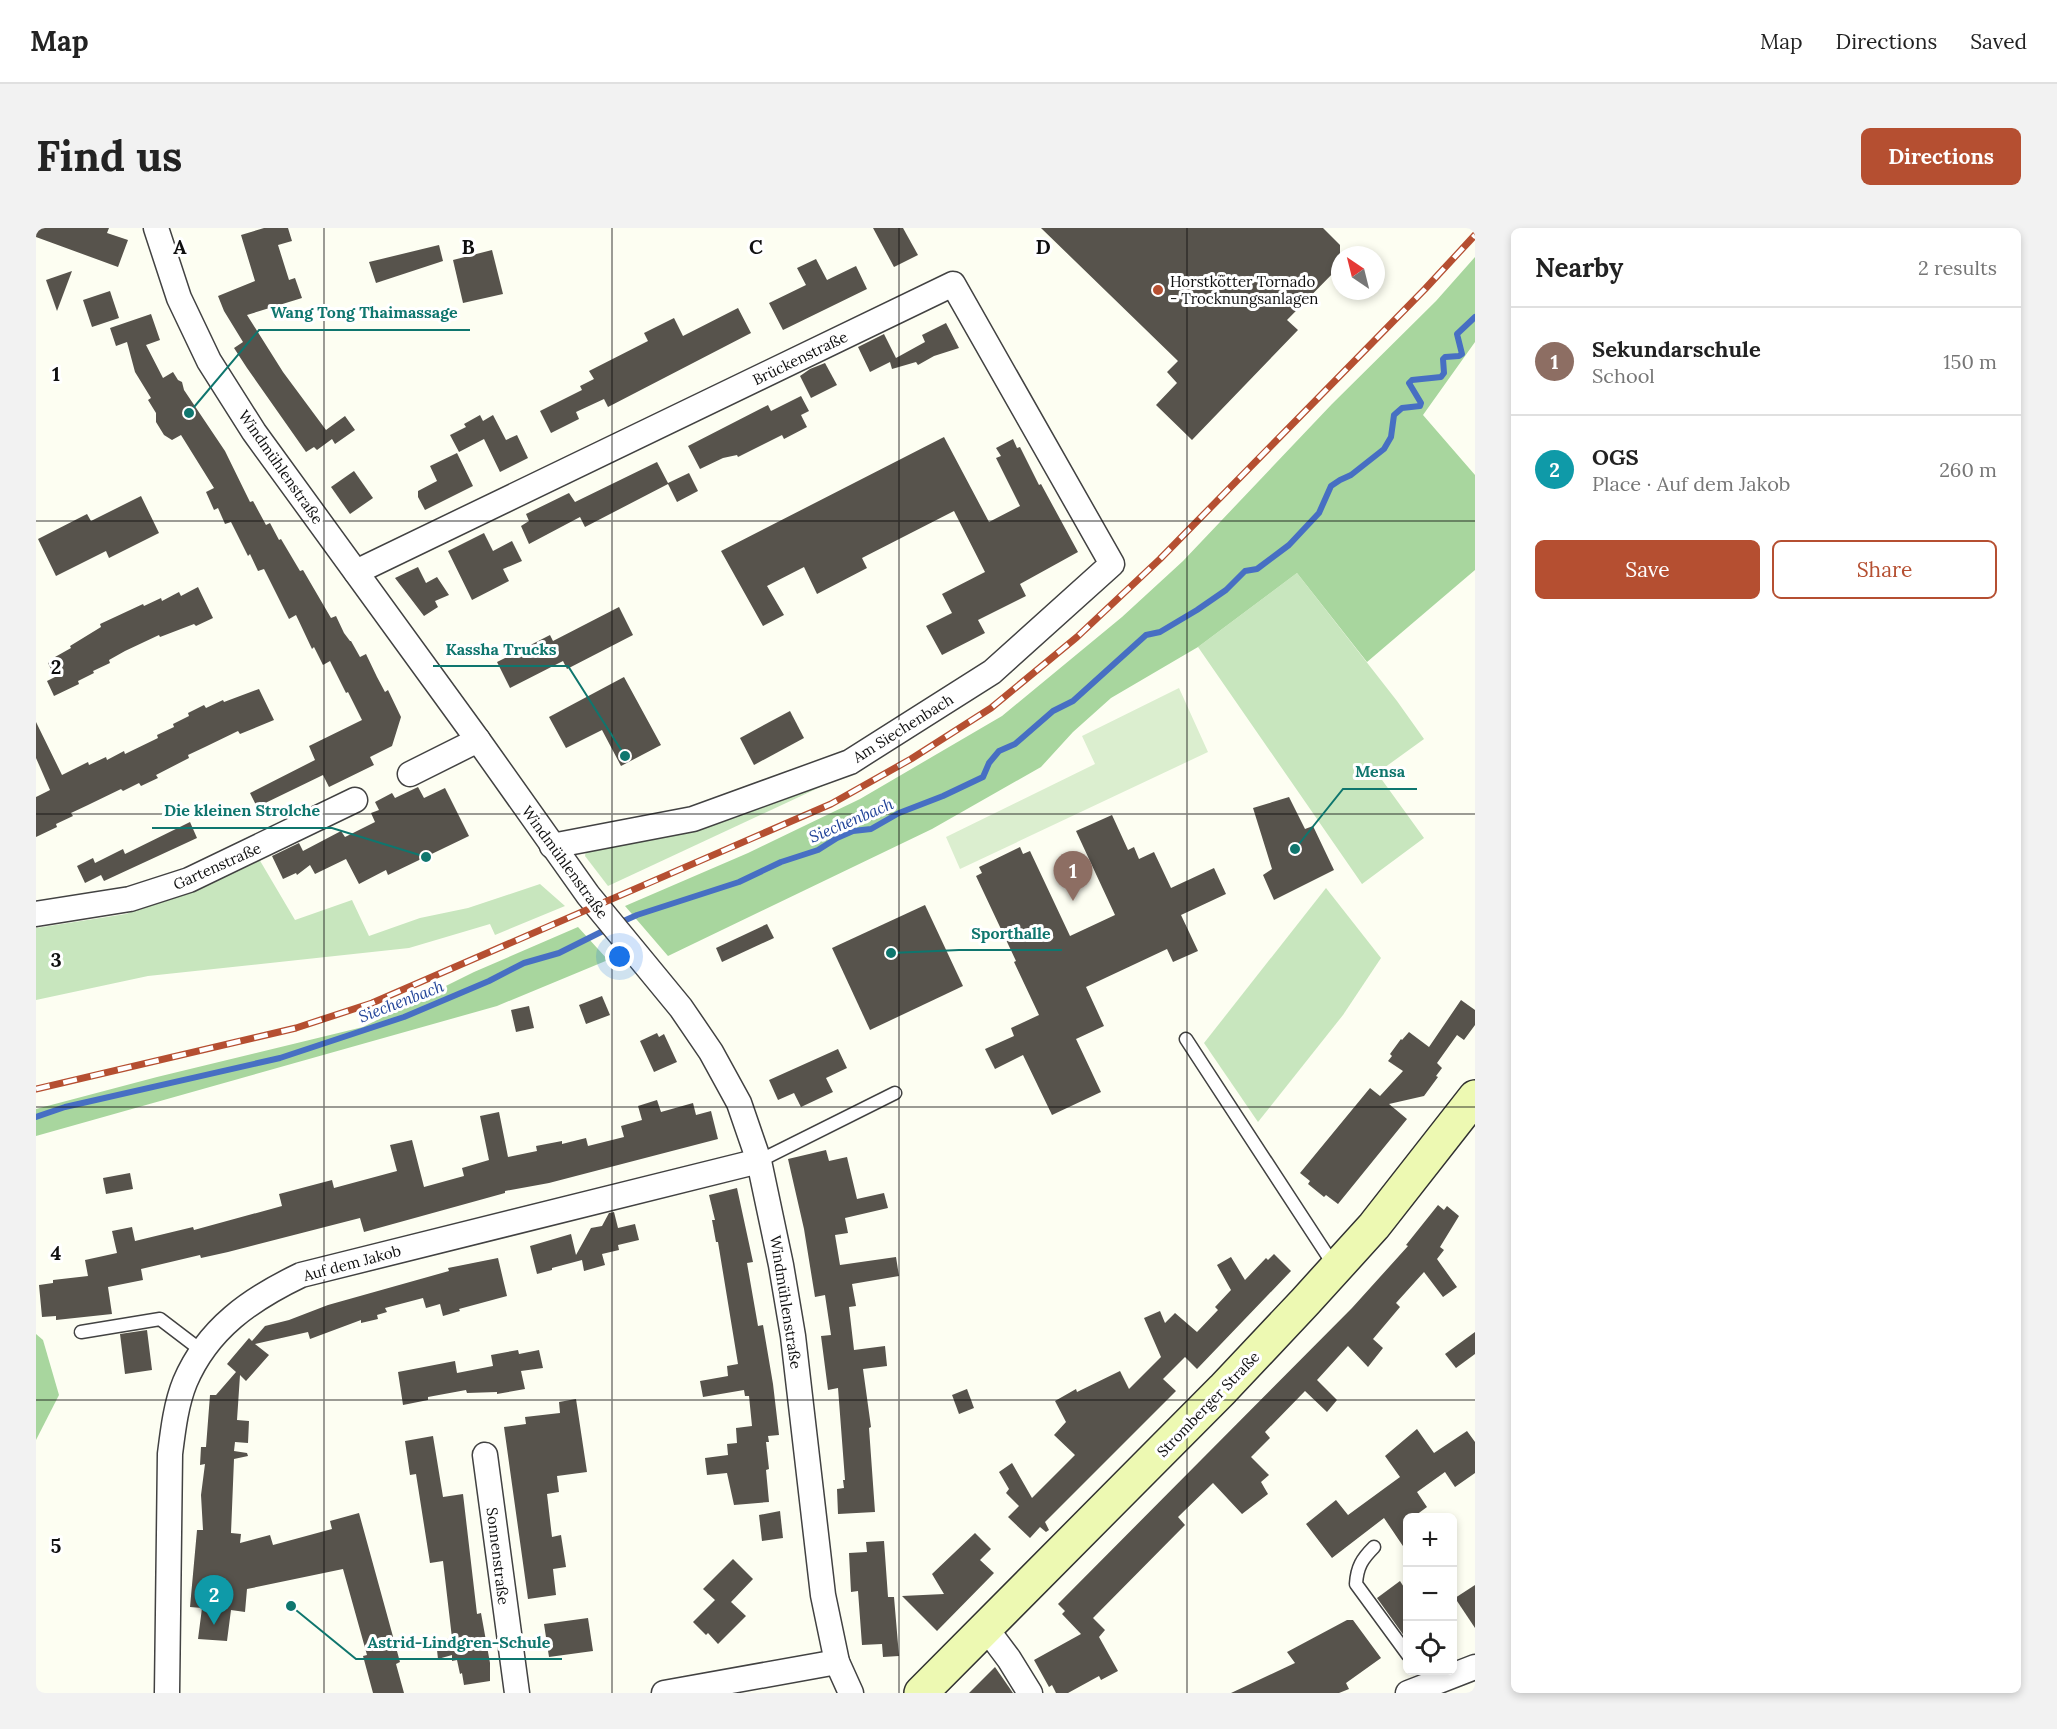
<!DOCTYPE html>
<meta charset="utf-8">
<style>
body{margin:0;font-family:Lora,serif;background:#f2f2f2;color:#222}
.controls{position:absolute;right:18px;bottom:18px;display:grid;overflow:hidden;border-radius:9px;box-shadow:0 3px 9px #0003}
.controls button{width:54px;height:54px;display:grid;place-items:center;padding:0;border:0;border-bottom:2px solid #e0e0e0;background:#fff;color:#222;font:30px sans-serif}
.compass{position:absolute;left:1295px;top:18px;width:54px;height:54px;border-radius:50%;background:#fff;box-shadow:0 3px 9px #0003;rotate:325deg}
.you{position:absolute;left:584px;top:729px;width:21px;height:21px;margin:-15px;border:4px solid #fff;border-radius:50%;background:#1a73e8;box-shadow:0 0 0 9px #1a73e833}
.badge{display:grid;place-items:center;width:39px;height:39px;border-radius:50%;background:#b54f31;color:#fff;font-size:20px;font-weight:700}
.pin{position:absolute;translate:-50% -50px;filter:drop-shadow(0 2px 3px #0008)}
.pin::after{content:'';position:absolute;top:32px;width:21px;height:18px;background:inherit;clip-path:polygon(0 0,100% 0,50% 100%)}
.list{margin:0;padding:0;list-style:none}
h2{display:flex;justify-content:space-between;align-items:center;height:78px;margin:0;padding:0 24px;font-size:26px}
h2 small{font-size:20px;font-weight:400;color:#767676}
.list li{display:grid;grid-template-columns:39px 1fr auto;gap:18px;align-items:center;box-sizing:border-box;height:108px;padding:0 24px;border-top:2px solid #e0e0e0}
.list b{display:block;font-size:22px;white-space:nowrap}
.list p{margin:0;font-size:20px;white-space:nowrap;color:#767676}
.list em{font-size:20px;font-style:normal;color:#767676}
.actions{display:flex;gap:12px;padding:18px 24px}
.actions a{flex:1;padding:14px 0;border:2px solid #b54f31;border-radius:9px;text-align:center;font-size:21px;color:#b54f31}
.actions .main{background:#b54f31;color:#fff}
.icon{flex:none;width:33px;height:33px;fill:none;stroke:currentColor;stroke-width:2;stroke-linecap:round;stroke-linejoin:round}
.map{position:relative;flex:none;width:1439px;height:1465px;overflow:hidden;border-radius:9px}
header{display:flex;align-items:center;gap:36px;box-sizing:border-box;height:84px;padding:0 30px;background:#fff;border-bottom:2px solid #e0e0e0}
header strong{font-size:28px}
nav{display:flex;gap:33px;margin-inline-start:auto;font-size:21px}
.intro{display:flex;align-items:center;justify-content:space-between;box-sizing:border-box;height:144px;padding:0 36px}
h1{margin:0;font-size:42px}
.button{padding:15px 27px;border-radius:9px;background:#b54f31;color:#fff;font-size:21px;font-weight:700}
main{display:flex;gap:36px;padding:0 36px}
aside{flex:1;background:#fff;border-radius:9px;box-shadow:0 3px 9px #0003}
.map>svg:first-child{display:block}
.green{fill:#c8e6be}
.forest{fill:#a8d69e}
.pitch{fill:#dbeecf}
.lines{fill:none;stroke-linecap:round;stroke-linejoin:round}
.stream{stroke:#476fc3;stroke-width:6}
.building{fill:#57534c}
.service-casing{stroke:#424242;stroke-width:15}
.minor-casing{stroke:#424242;stroke-width:27}
.secondary-casing{stroke:#313131;stroke-width:36}
.service{stroke:#fff;stroke-width:12}
.minor{stroke:#fff;stroke-width:24}
.secondary{stroke:#edf9b2;stroke-width:33}
.rail-casing{stroke:#b54f31;stroke-width:7}
.rail{stroke:#fff;stroke-width:4.5;stroke-dasharray:14;stroke-linecap:butt}
.grid{fill:none;stroke:#0f0f0f;stroke-width:1.5;stroke-opacity:0.55}
.poi-dot{fill:#b54f31;stroke:#fff;stroke-width:2}
.labels{text-anchor:middle;dominant-baseline:central;stroke-width:6;stroke-linejoin:round;paint-order:stroke}
.poi-label{font-size:15px;fill:#0f0f0f;stroke:#fff;text-anchor:start}
.street-label{font-size:15px;fill:#0f0f0f;stroke:#fff}
.water-label{font-size:16px;font-style:italic;fill:#214398;stroke:#fff}
.grid-label{font-size:20px;text-anchor:middle;font-weight:bold;fill:#0f0f0f;stroke:#fff;stroke-width:6;stroke-linejoin:round;paint-order:stroke}
.leader{fill:none;stroke:#0f766e;stroke-width:2}
.callout-dot{fill:#0f766e;stroke:#fff;stroke-width:2}
.callout-label{font-size:16px;text-anchor:middle;font-weight:bold;fill:#0f766e;stroke:#fff;stroke-width:6;stroke-linejoin:round;paint-order:stroke}
</style>
<header>
<strong>Map</strong>
<nav><a>Map</a><a>Directions</a><a>Saved</a></nav>
</header>
<div class="intro"><h1>Find us</h1><a class="button">Directions</a></div>
<main>
<div class="map">
<svg width="1439" height="1465" viewBox="0 0 1439 1465">
<rect width="100%" height="100%" fill="#fdfef2"/>
<g class="green">
<polygon points="1261,345 1361,473 1388,511 1341,545 1388,610 1326,656 1162,419"/>
<polygon points="808,548 572,658 549,628 550,623"/>
<polygon points="223,631 259,692 316,672 333,708 384,690 432,680 504,656 529,678 459,707 454,696 373,720 112,748 0,772 0,700 90,686"/>
<polygon points="1290,660 1345,730 1307,787 1222,894 1168,815"/>
</g>
<g class="forest">
<polygon points="1439,29 1439,114 1387,187 1439,247 1439,342 1331,434 1261,345 1162,419 1075,470 1037,504 1005,539 896,601 632,728 589,678 712,625 824,571 966,488 1086,389 1147,333 1296,176 1400,73"/>
<polygon points="542,699 572,732 461,778 0,908 0,881 121,849 327,799 438,744"/>
<polygon points="0,1106 7,1112 23,1167 0,1212"/>
</g>
<polygon class="pitch" points="1143,460 1172,524 924,641 910,609 1059,536 1046,508"/>
<g class="lines">
<g class="stream">
<polyline points="583,695 601,687 703,654 745,634 782,622 801,610 817,603 835,601 863,585 907,568 947,549 953,535 963,523 979,516 1017,483 1037,473 1110,407 1124,404 1161,382 1190,362 1209,343 1221,341 1253,317 1283,285 1295,258 1304,252 1315,247 1348,221 1355,209 1358,187 1366,180 1384,178 1385,175 1373,155 1376,152 1405,149 1408,145 1407,131 1409,129 1423,128 1426,126 1421,106 1439,89"/>
<polyline points="0,889 29,879 244,830 368,789 453,753 488,735 523,725 571,701"/>
</g>
</g>
<g class="building">
<polygon points="0,0 73,0 71,5 92,12 82,39 0,9"/>
<polygon points="228,0 252,0 256,13 242,17 253,52 259,50 266,70 211,87 247,144 290,202 309,188 319,202 299,216 296,211 281,222 278,219 270,224 211,140 198,120 207,114 188,83 182,68 219,53 205,7"/>
<polygon points="837,0 867,0 882,27 858,39"/>
<polygon points="1005,0 1287,0 1304,17 1304,38 1251,92 1262,102 1156,212 1120,177 1141,155 1131,144 1142,133"/>
<polygon points="403,17 407,33 340,55 333,34"/>
<polygon points="456,22 467,66 427,75 417,32"/>
<polygon points="780,31 791,52 820,38 831,61 747,102 733,75 770,57 761,40"/>
<polygon points="36,43 21,83 10,52"/>
<polygon points="74,63 83,90 56,99 47,72"/>
<polygon points="702,80 715,105 572,179 568,171 540,184 543,191 515,205 504,183 546,162 544,158 558,151 553,143 612,113 608,105 638,90 647,108"/>
<polygon points="115,86 124,112 110,117 127,150 137,144 142,152 146,154 148,162 189,223 214,274 217,273 230,297 234,295 243,312 245,311 264,343 267,342 295,390 300,388 308,405 314,413 315,413 324,429 330,426 341,449 349,464 352,462 365,489 356,518 334,529 338,537 293,559 287,547 221,579 214,565 279,532 273,518 326,492 312,464 310,465 294,433 287,437 278,419 276,421 260,387 253,391 228,341 222,343 214,326 212,328 195,294 189,296 182,280 178,282 170,264 178,260 145,207 136,212 128,207 120,194 120,185 112,172 115,170 99,144 91,114 80,118 74,100"/>
<polygon points="910,95 923,120 898,128 882,137 880,134 856,141 854,134 834,144 822,119 848,106 860,130 889,114 886,107"/>
<polygon points="789,135 801,157 775,170 764,148 774,141"/>
<polygon points="765,168 773,183 765,187 771,199 748,211 746,207 702,229 701,227 687,230 664,241 652,218 732,177 735,183"/>
<polygon points="444,187 447,193 457,187 470,212 481,207 492,230 464,244 448,211 423,224 414,207 430,199 428,196"/>
<polygon points="908,209 953,294 984,278 960,230 965,228 960,220 977,211 981,220 984,219 1003,257 1005,256 1042,324 984,356 990,368 942,392 949,405 906,427 890,398 916,385 906,366 949,344 918,283 826,330 831,340 781,366 768,339 731,358 748,387 727,398 685,323"/>
<polygon points="421,225 437,258 389,282 382,269 382,263 401,253 394,238"/>
<polygon points="621,234 632,255 653,245 662,263 641,274 632,256 549,299 544,289 493,316 485,298 493,293 490,286 533,265 539,274"/>
<polygon points="318,243 337,270 314,286 295,259"/>
<polygon points="105,268 123,305 73,330 70,323 20,348 2,311 51,286 55,293"/>
<polygon points="448,305 457,323 476,313 486,333 467,341 473,353 436,372 412,323"/>
<polygon points="382,339 390,355 401,349 413,367 399,373 402,379 388,388 359,350"/>
<polygon points="162,359 177,390 160,398 158,396 124,409 123,407 89,423 73,432 74,435 57,443 58,445 42,453 43,456 18,468 11,453 19,449 12,435 20,431 19,429 35,420 34,418 65,399 64,396 107,376 108,378 125,370 126,373 143,364 145,368"/>
<polygon points="583,379 597,407 531,441 527,433 474,460 461,434 514,407 517,413"/>
<polygon points="588,449 625,517 585,538 566,502 530,520 513,489"/>
<polygon points="223,461 238,492 204,506 202,503 169,519 152,527 153,530 120,547 122,550 105,558 103,555 87,563 85,561 52,577 35,585 37,588 20,596 21,599 0,609 0,569 14,562 0,530 0,494 26,547 52,534 53,537 70,529 71,532 88,523 89,526 122,510 121,507 138,499 137,496 153,488 152,485 168,477 170,480 187,472 188,474"/>
<polygon points="754,483 768,510 718,537 704,510"/>
<polygon points="382,559 388,570 409,560 433,608 352,647 350,642 323,656 310,631 279,646 274,637 261,647 260,645 247,651 236,628 263,615 267,623 305,603 309,609 339,594 335,585 343,582 339,574 356,565 359,570"/>
<polygon points="1253,569 1269,601 1277,598 1298,642 1238,672 1227,647 1236,641 1217,580"/>
<polygon points="1076,587 1092,622 1098,619 1103,631 1118,624 1135,660 1178,640 1190,666 1145,687 1162,723 1137,734 1131,721 1050,759 1068,798 1040,811 1065,864 1016,887 987,827 959,841 949,821 978,808 975,800 1003,787 978,734 980,733 940,648 946,645 943,639 984,619 987,626 994,623 1034,708 1079,687 1040,603"/>
<polygon points="154,594 161,610 68,653 65,647 49,655 41,638 57,630 59,635 87,621 89,626"/>
<polygon points="889,677 927,758 834,802 796,720"/>
<polygon points="731,696 738,710 686,734 680,720"/>
<polygon points="566,768 574,787 550,796 543,777"/>
<polygon points="1425,772 1439,782 1439,797 1428,812 1421,807 1401,835 1406,840 1400,848 1402,849 1388,868 1353,876 1371,891 1302,976 1290,967 1288,969 1272,956 1274,953 1264,945 1334,860 1344,868 1367,843 1352,833 1356,828 1354,826 1365,811 1366,812 1373,804 1393,819"/>
<polygon points="493,778 498,800 480,804 475,782"/>
<polygon points="621,805 623,809 628,806 641,834 618,844 604,813"/>
<polygon points="802,821 811,840 790,850 797,864 765,879 758,865 742,872 733,852"/>
<polygon points="621,872 625,884 657,875 660,887 675,883 682,911 513,955 469,963 469,965 328,1004 324,990 192,1024 165,1030 164,1027 105,1041 107,1052 72,1059 76,1086 20,1092 20,1088 6,1089 3,1057 17,1055 17,1052 52,1048 49,1032 81,1025 76,1003 96,999 99,1013 157,999 158,1002 246,978 243,966 296,952 298,960 361,943 354,917 376,912 388,959 428,948 426,940 453,932 444,888 463,884 472,929 501,923 500,918 526,913 526,916 550,910 552,918 588,909 585,898 606,892 602,878"/>
<polygon points="790,922 793,933 811,929 821,971 848,965 852,980 809,990 812,1005 799,1007 804,1037 860,1029 863,1048 816,1056 820,1078 813,1079 818,1122 849,1118 851,1138 827,1141 835,1199 833,1200 839,1284 802,1286 801,1261 808,1260 807,1252 809,1252 802,1160 792,1162 785,1108 795,1107 789,1067 779,1069 768,1001 752,931"/>
<polygon points="94,945 97,961 70,966 67,950"/>
<polygon points="701,960 717,1034 711,1035 722,1098 727,1097 737,1156 743,1207 732,1208 733,1214 730,1214 733,1241 730,1242 733,1274 698,1277 691,1245 671,1247 669,1230 692,1227 691,1216 701,1215 700,1200 716,1198 713,1168 709,1168 708,1162 667,1169 664,1153 692,1148 691,1138 702,1136 682,1014 680,1014 676,992 679,992 673,967"/>
<polygon points="1402,977 1408,982 1411,978 1423,988 1404,1019 1408,1022 1401,1031 1421,1059 1407,1069 1388,1044 1360,1075 1364,1079 1337,1111 1347,1120 1332,1139 1312,1118 1281,1152 1301,1172 1291,1184 1269,1163 1229,1204 1234,1210 1215,1229 1233,1247 1225,1254 1232,1266 1206,1286 1177,1255 1142,1289 1149,1297 1057,1390 1069,1402 1063,1409 1082,1443 1065,1452 1063,1448 1032,1465 1020,1465 1016,1457 1013,1459 998,1432 1045,1406 1026,1386 1029,1383 1022,1376 1316,1080 1372,1018 1370,1017"/>
<polygon points="578,984 582,1000 599,996 603,1012 582,1017 583,1022 566,1026 569,1037 548,1043 546,1032 516,1040 516,1042 501,1046 494,1018 535,1006 540,1027 555,1000 566,998 573,985"/>
<polygon points="1238,1026 1255,1043 1161,1141 1149,1129 1127,1151 1140,1163 1009,1294 1013,1302 1010,1304 1004,1299 994,1310 972,1289 983,1278 970,1265 973,1261 963,1244 976,1235 996,1270 1039,1227 1018,1207 1030,1194 1019,1173 1040,1161 1041,1164 1084,1143 1093,1161 1125,1129 1108,1090 1124,1083 1129,1095 1139,1085 1161,1104 1182,1082 1179,1079 1195,1062 1181,1037 1195,1029 1209,1052 1230,1030 1232,1032"/>
<polygon points="462,1030 471,1068 423,1081 424,1083 407,1088 404,1076 390,1080 387,1070 349,1080 351,1084 341,1087 342,1091 325,1095 325,1092 274,1111 272,1104 219,1116 233,1127 210,1153 204,1147 201,1192 213,1193 212,1215 199,1214 198,1223 211,1225 212,1228 198,1231 195,1305 205,1306 204,1315 234,1307 237,1317 296,1301 294,1293 323,1285 364,1434 360,1436 368,1465 337,1465 327,1428 331,1427 307,1341 211,1361 209,1384 195,1382 191,1413 162,1411 166,1380 154,1379 161,1302 167,1302 165,1267 169,1236 164,1237 165,1219 170,1219 174,1167 180,1167 200,1144 191,1136 196,1130 213,1110 216,1113 229,1098 253,1092 292,1077 413,1043 412,1040"/>
<polygon points="111,1102 116,1142 89,1146 84,1106"/>
<polygon points="1439,1104 1439,1126 1420,1140 1409,1126"/>
<polygon points="482,1122 483,1126 503,1122 507,1140 485,1143 489,1161 461,1166 461,1164 431,1165 430,1162 392,1169 392,1172 367,1177 362,1144 419,1133 421,1145 457,1138 455,1127"/>
<polygon points="931,1161 938,1180 923,1186 916,1167"/>
<polygon points="540,1171 551,1244 521,1248 523,1264 511,1266 516,1309 525,1307 530,1339 517,1341 520,1367 492,1371 468,1199 490,1196 489,1189 524,1185 523,1174"/>
<polygon points="1381,1201 1398,1225 1431,1203 1439,1214 1439,1245 1419,1259 1409,1244 1381,1264 1391,1279 1376,1290 1371,1290 1371,1324 1348,1290 1296,1330 1270,1296 1300,1272 1312,1287 1364,1249 1349,1228"/>
<polygon points="397,1208 407,1269 427,1266 441,1386 445,1385 454,1435 454,1453 428,1457 426,1445 424,1446 421,1432 416,1433 416,1427 402,1431 400,1413 416,1410 407,1333 394,1335 380,1246 374,1247 369,1213"/>
<polygon points="744,1283 747,1310 726,1313 723,1287"/>
<polygon points="939,1305 955,1321 944,1332 958,1345 901,1403 866,1368 908,1366 896,1346"/>
<polygon points="848,1313 852,1369 858,1369 863,1428 847,1429 846,1416 826,1417 822,1363 815,1364 813,1325 831,1324 830,1314"/>
<polygon points="697,1331 717,1351 695,1374 710,1388 682,1416 672,1405 670,1407 657,1394 679,1372 667,1361"/>
<polygon points="1364,1353 1371,1364 1371,1412 1341,1370"/>
<polygon points="1439,1357 1439,1400 1419,1370"/>
<polygon points="552,1390 557,1423 513,1429 508,1396"/>
<polygon points="1311,1392 1317,1392 1345,1430 1310,1455 1313,1461 1303,1465 1195,1465 1259,1435 1251,1424"/>
<polygon points="959,1439 977,1465 933,1465"/>
</g>
<g class="lines">
<g class="service-casing">
<g id="service">
<polyline points="1150,811 1299,1039"/>
<polyline points="723,933 859,865"/>
<polyline points="45,1104 124,1091 166,1123"/>
<path d="M1338,1319c-12,12 -17,20 -18,37l52,71"/>
</g>
</g>
<g class="minor-casing">
<g id="minor">
<polyline points="120,0 143,70 173,133 218,204 442,512 552,667 645,780 675,824 703,875 723,933 745,1037 757,1108 787,1367 801,1434 815,1465"/>
<polyline points="320,344 917,56 1076,336 956,444 814,534 657,591 516,618"/>
<polyline points="374,546 442,512"/>
<polyline points="0,686 94,671 153,652 319,572"/>
<polyline points="449,1227 481,1465"/>
<polyline points="949,1399 973,1431 994,1465"/>
<path d="M131,1465l3,-239c3,-24 6,-50 15,-72 23,-54 66,-83 116,-107l458,-114"/>
<polyline points="628,1465 801,1434"/>
<polyline points="1372,1465 1439,1439"/>
</g>
</g>
<g class="secondary-casing">
<polyline id="secondary" points="885,1465 1187,1161 1269,1074 1338,998 1439,869"/>
</g>
<use href="#service" class="service"/>
<use href="#minor" class="minor"/>
<use href="#secondary" class="secondary"/>
<g class="rail-casing">
<polyline id="rail" points="0,861 260,800 336,775 795,576 875,531 955,480 1041,409 1124,331 1389,61 1439,7"/>
</g>
<use href="#rail" class="rail"/>
</g>
<path class="grid" d="M288,0v1465M576,0v1465M863,0v1465M1151,0v1465M0,293h1439M0,586h1439M0,879h1439M0,1172h1439"/>
<circle class="poi-dot" cx="1122" cy="62" r="6"/>
<g class="labels">
<g class="poi-label">
<text x="1134" y="53">Horstkötter Tornado<tspan x="1134" dy="17">- Trocknungsanlagen</tspan></text>
</g>
<g class="street-label">
<text transform="translate(764 130) rotate(-26)">Brückenstraße</text>
<text transform="translate(245 239) rotate(55)">Windmühlenstraße</text>
<text transform="translate(867 500) rotate(-32)">Am Siechenbach</text>
<text transform="translate(529 634) rotate(54)">Windmühlenstraße</text>
<text transform="translate(181 638) rotate(-24)">Gartenstraße</text>
<text transform="translate(316 1035) rotate(-15)">Auf dem Jakob</text>
<text transform="translate(750 1074) rotate(81)">Windmühlenstraße</text>
<text transform="translate(1172 1176) rotate(-46)">Stromberger Straße</text>
<text transform="translate(462 1328) rotate(83)">Sonnenstraße</text>
</g>
<g class="water-label">
<text transform="translate(815 592) rotate(-23)">Siechenbach</text>
<text transform="translate(365 773) rotate(-21)">Siechenbach</text>
</g>
</g>
<g class="grid-label">
<text x="144" y="26">A</text>
<text x="432" y="26">B</text>
<text x="720" y="26">C</text>
<text x="1007" y="26">D</text>
<text x="20" y="153">1</text>
<text x="20" y="446">2</text>
<text x="20" y="739">3</text>
<text x="20" y="1032">4</text>
<text x="20" y="1325">5</text>
</g>
<path class="leader" d="M153 185L223 102H434M589 528L532 438H397M1259 621L1307 561H1381M390 629L296 600H116M855 725L923 722H1026M255 1378L320 1431H526"/>
<g class="callout-dot">
<circle cx="153" cy="185" r="6"/>
<circle cx="589" cy="528" r="6"/>
<circle cx="1259" cy="621" r="6"/>
<circle cx="390" cy="629" r="6"/>
<circle cx="855" cy="725" r="6"/>
<circle cx="255" cy="1378" r="6"/>
</g>
<g class="callout-label">
<text x="328" y="90">Wang Tong Thaimassage</text>
<text x="465" y="427">Kassha Trucks</text>
<text x="1344" y="549">Mensa</text>
<text x="206" y="588">Die kleinen Strolche</text>
<text x="975" y="711">Sporthalle</text>
<text x="423" y="1420">Astrid-Lindgren-Schule</text>
</g>
</svg>
<div class="controls">
<button>+</button>
<button>−</button>
<button><svg class="icon" aria-label="locate" viewBox="0 0 24 24"><circle cx="12" cy="12" r="6"/><path d="M12 2v4M12 18v4M2 12h4M18 12h4"/></svg></button>
</div>
<svg class="compass" viewBox="-18 -18 36 36"><path d="M0-13l5 13h-10z" fill="#e53935"/><path d="M0 13l5-13h-10z" fill="#767676"/></svg>
<div class="you"></div>
<div class="pin badge" style="left:1037px;top:673px;background:#8d6e63">1</div>
<div class="pin badge" style="left:178px;top:1397px;background:#0f9aa8">2</div>
</div>
<aside>
<h2>Nearby<small>2 results</small></h2>
<ul class="list">
<li><span class="badge" style="background:#8d6e63">1</span><div><b>Sekundarschule</b><p>School</p></div><em>150 m</em></li>
<li><span class="badge" style="background:#0f9aa8">2</span><div><b>OGS</b><p>Place · Auf dem Jakob</p></div><em>260 m</em></li>
</ul>
<div class="actions"><a class="main">Save</a><a>Share</a></div>
</aside>
</main>
